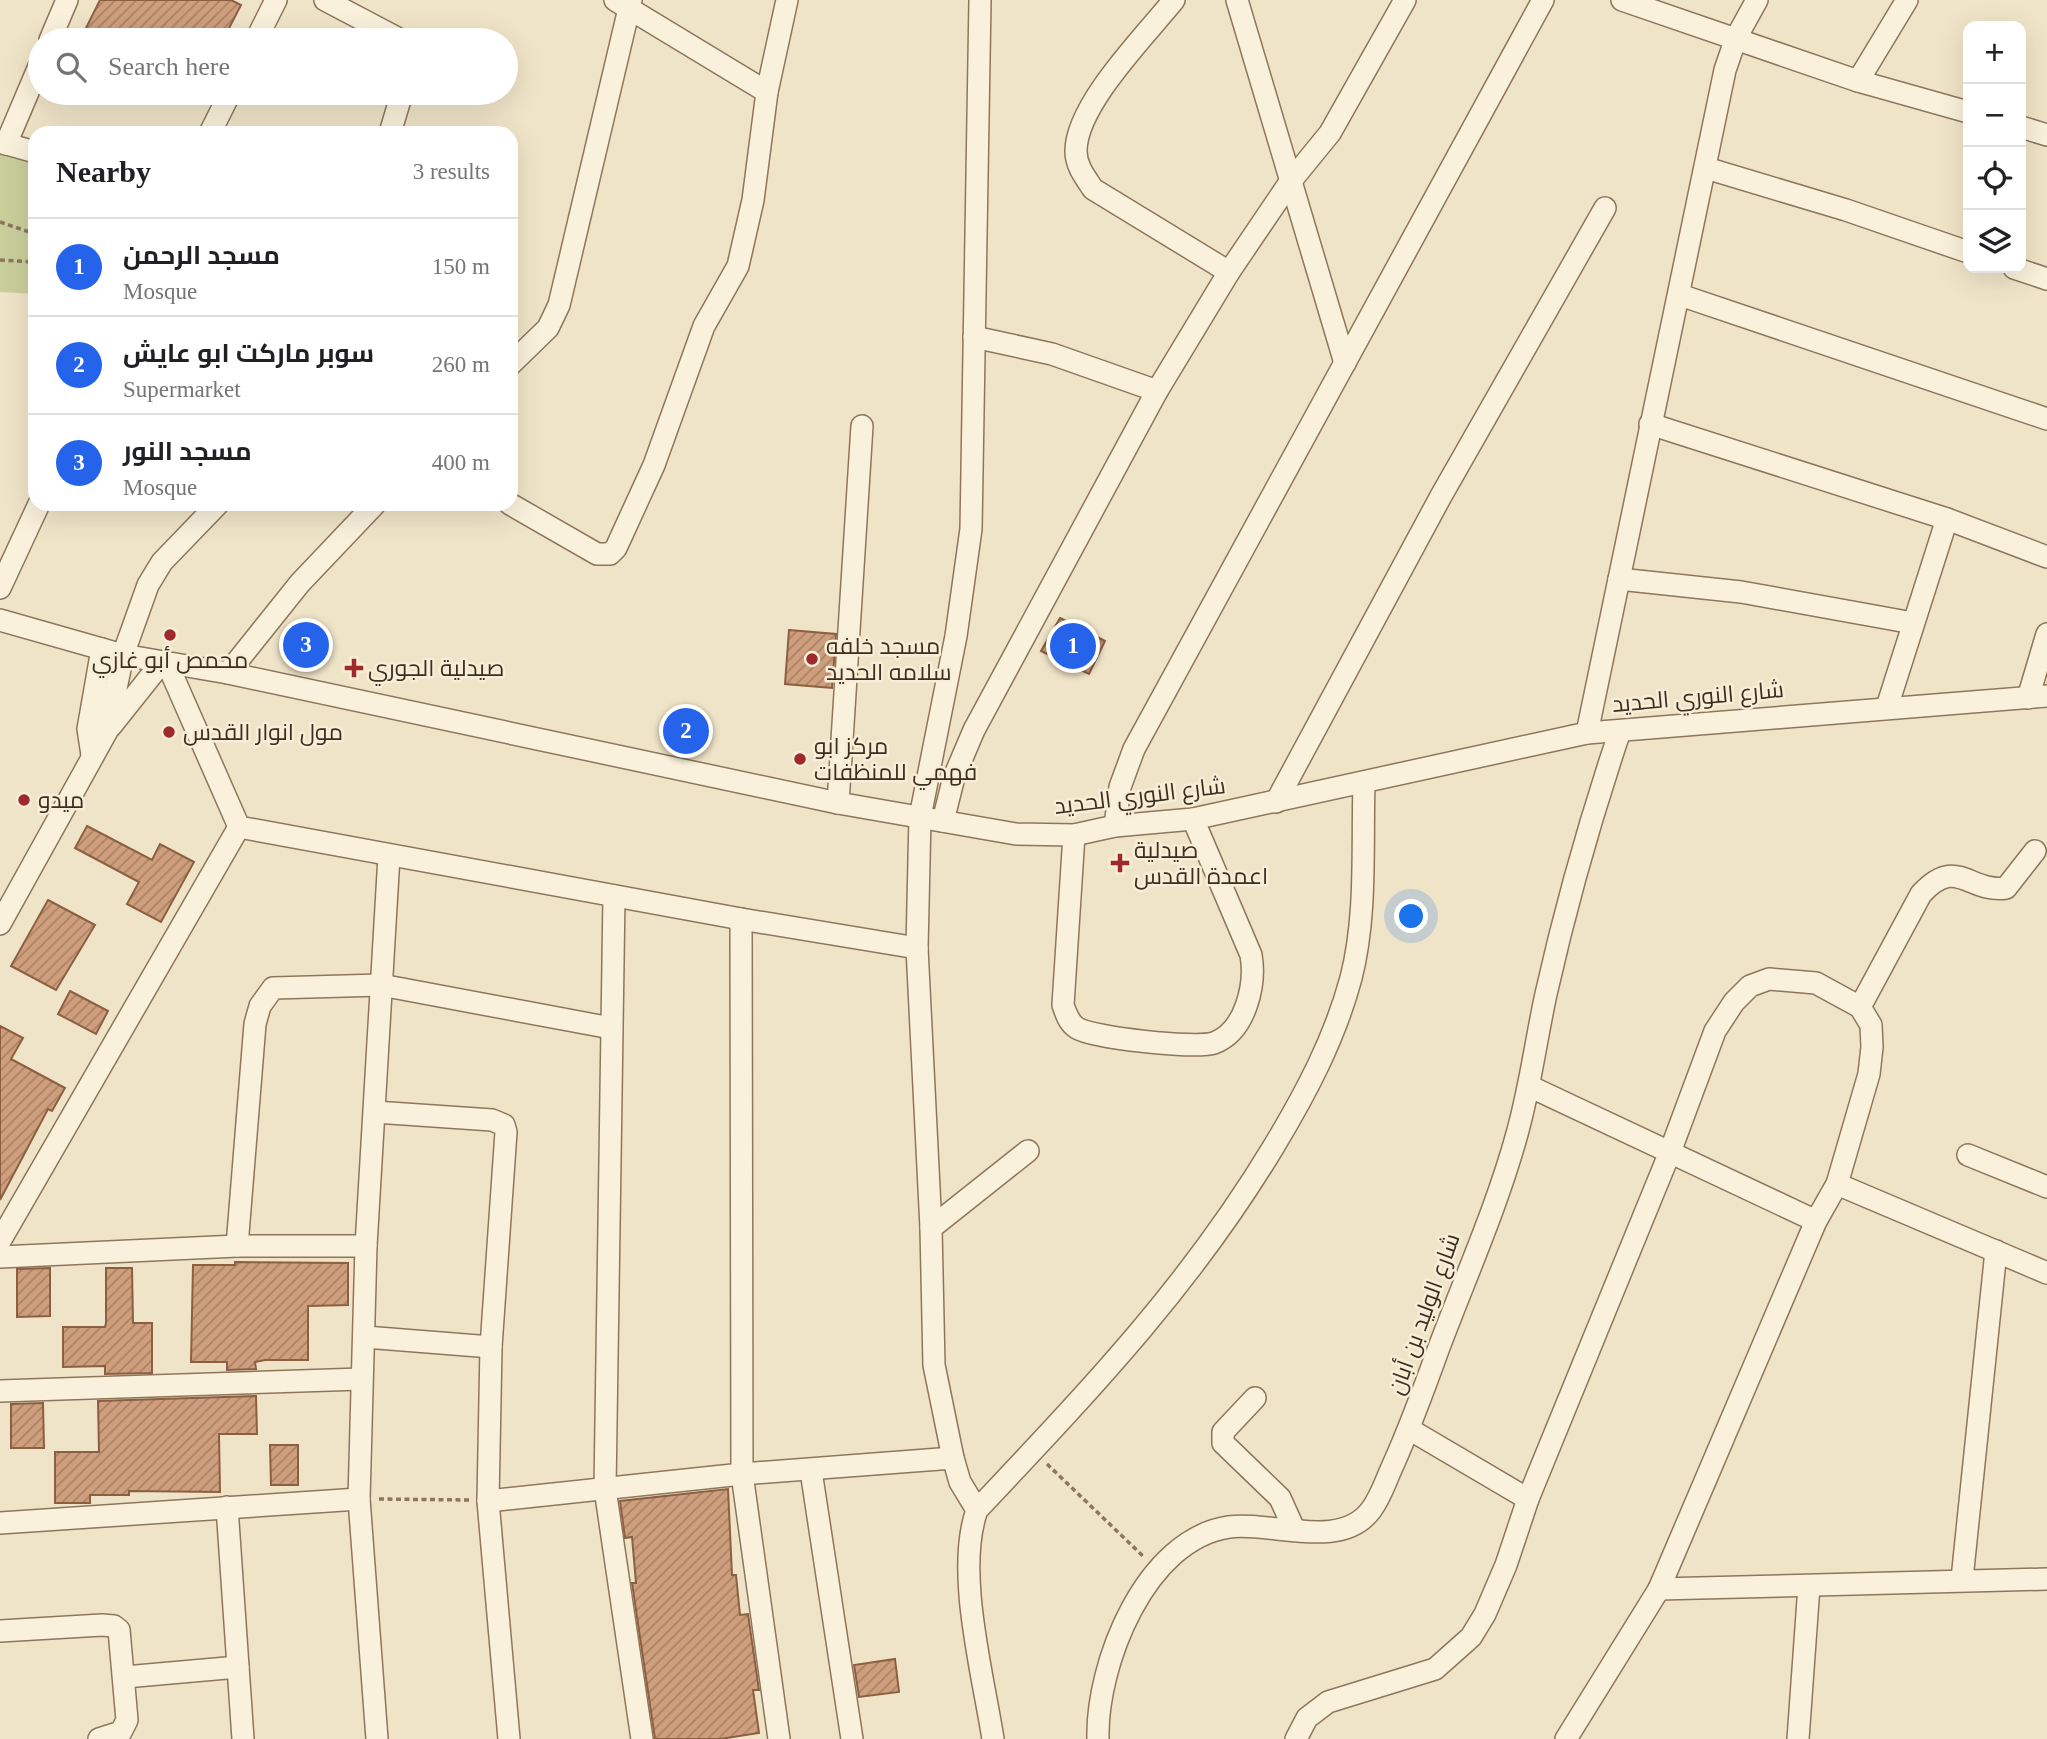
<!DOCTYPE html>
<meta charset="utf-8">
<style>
body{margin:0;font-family:"Times New Roman",Cairo,serif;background:#f2f2f2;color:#202124}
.controls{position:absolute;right:21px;top:21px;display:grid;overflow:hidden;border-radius:14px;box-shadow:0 7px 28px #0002}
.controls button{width:63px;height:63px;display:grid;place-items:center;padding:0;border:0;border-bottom:2px solid #e0e0e0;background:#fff;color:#202124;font:35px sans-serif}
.you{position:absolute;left:1412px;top:917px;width:24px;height:24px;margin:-18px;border:5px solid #fff;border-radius:50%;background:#1a73e8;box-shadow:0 0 0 10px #1a73e833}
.badge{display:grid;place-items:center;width:46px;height:46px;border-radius:50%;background:#2563eb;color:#fff;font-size:23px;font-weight:700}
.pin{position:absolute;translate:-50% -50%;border:4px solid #fff;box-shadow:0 2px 7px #0006}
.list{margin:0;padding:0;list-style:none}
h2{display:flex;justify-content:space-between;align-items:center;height:91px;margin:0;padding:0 28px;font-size:30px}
h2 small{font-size:23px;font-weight:400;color:#757577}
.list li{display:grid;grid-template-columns:46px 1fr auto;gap:21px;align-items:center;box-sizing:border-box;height:98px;padding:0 28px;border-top:2px solid #e0e0e0}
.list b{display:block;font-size:26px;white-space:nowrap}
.list p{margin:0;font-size:23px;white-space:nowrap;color:#757577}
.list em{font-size:23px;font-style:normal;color:#757577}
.icon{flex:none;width:38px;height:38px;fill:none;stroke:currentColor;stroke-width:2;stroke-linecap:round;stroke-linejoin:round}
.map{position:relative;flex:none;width:2047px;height:1739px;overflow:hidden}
.search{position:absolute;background:#fff;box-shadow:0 7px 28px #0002;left:28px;top:28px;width:490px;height:77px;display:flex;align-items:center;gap:18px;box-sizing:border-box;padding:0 24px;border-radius:38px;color:#757577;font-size:26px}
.panel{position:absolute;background:#fff;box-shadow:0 7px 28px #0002;left:28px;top:126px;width:490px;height:385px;border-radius:21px}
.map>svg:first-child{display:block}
.park{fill:#c9cf9b}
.building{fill:url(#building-hatch);stroke:#8d5f41;stroke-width:2}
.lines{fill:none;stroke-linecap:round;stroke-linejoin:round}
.minor-casing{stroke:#8d765c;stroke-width:24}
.path{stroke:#8d765c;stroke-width:3.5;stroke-dasharray:5 3.5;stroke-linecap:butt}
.minor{stroke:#faf1dc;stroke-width:21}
.poi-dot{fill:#9e2a2b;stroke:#f7eed8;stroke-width:2.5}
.labels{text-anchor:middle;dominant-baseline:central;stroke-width:5;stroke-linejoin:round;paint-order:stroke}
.poi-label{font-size:23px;fill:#3d2e20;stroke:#f7eed8;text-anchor:start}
.street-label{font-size:23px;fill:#3d2e20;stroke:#f7eed8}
</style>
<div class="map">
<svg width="2047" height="1739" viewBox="0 0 2047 1739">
<defs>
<pattern id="building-hatch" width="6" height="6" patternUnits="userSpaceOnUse" patternTransform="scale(1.75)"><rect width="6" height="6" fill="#cf9f7d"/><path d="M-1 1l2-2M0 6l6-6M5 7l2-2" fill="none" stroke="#a98266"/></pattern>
</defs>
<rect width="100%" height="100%" fill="#f0e4c8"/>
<polygon class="park" points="0,150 35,163 35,294 0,292"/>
<g class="building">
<polygon points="100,0 231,0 241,5 223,40 80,40"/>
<polygon points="1060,618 1105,641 1089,674 1041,651"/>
<polygon points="789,630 836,634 832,688 785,684"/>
<polygon points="87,826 152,860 160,844 194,862 161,922 127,904 139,882 75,848"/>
<polygon points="48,900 95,925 56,990 11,966"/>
<polygon points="70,991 108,1011 96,1034 58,1014"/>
<polygon points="0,1026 23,1038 11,1059 65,1088 52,1111 48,1109 0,1200"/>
<polygon points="235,1262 348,1263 348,1305 308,1306 308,1360 265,1360 255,1362 256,1369 227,1370 227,1362 191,1362 193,1265 235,1265"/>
<polygon points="50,1268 50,1316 17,1317 17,1269"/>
<polygon points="106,1268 132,1268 133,1323 152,1323 152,1373 105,1374 105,1366 63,1367 63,1327 105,1327 106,1323"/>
<polygon points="256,1396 257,1434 219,1434 220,1492 129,1491 129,1495 90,1495 90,1503 55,1503 55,1452 99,1452 98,1401"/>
<polygon points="43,1403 44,1448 11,1448 11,1404"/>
<polygon points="270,1445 298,1445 298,1485 271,1485"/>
<polygon points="728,1489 732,1575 736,1575 740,1615 748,1614 759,1690 753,1690 759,1733 720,1739 655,1739 632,1583 636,1583 632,1537 625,1538 620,1501"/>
<polygon points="895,1659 899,1692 859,1697 854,1665"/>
</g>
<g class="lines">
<g class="minor-casing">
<g id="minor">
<polyline points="325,0 401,40"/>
<polyline points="615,0 767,92"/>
<path d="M1174,0c-29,36 -98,105 -98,151 0,15 9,26 17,38l136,83"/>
<polyline points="1237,0 1345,363"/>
<polyline points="1622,0 1858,81 1968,112"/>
<polyline points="50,40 67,0"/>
<polyline points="256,40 276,0"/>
<polyline points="1858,81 1907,0"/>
<polyline points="2021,127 2047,135"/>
<polyline points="210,133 230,93"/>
<polyline points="390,133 402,93"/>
<polyline points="0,142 35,152"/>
<polyline points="6,144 40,64"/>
<polyline points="1706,168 1846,210 1968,252"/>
<polyline points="2014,268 2047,279"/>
<polyline points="1680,295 2047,419"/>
<polyline points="974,337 1052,354 1157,391"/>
<polyline points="511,364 548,328 559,305 631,0"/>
<polyline points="1650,424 1947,519 2047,557"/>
<polyline points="510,504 597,554 610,554 616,548 654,465 704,326 738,266 753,200 767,92 787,0"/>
<polyline points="1619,579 1741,592 1913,623"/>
<polyline points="0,588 39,504"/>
<polyline points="0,620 123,655 228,673 838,803 1016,834 1074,835 1115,826 1193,819 1587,733 2047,696"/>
<polyline points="167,663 239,827 741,919 917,948"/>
<polyline points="228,673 300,583 375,504"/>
<polyline points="2028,698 2047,634"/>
<polyline points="1887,707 1947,519"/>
<polyline points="111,726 162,662"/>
<polyline points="1587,733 1725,70 1736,38 1757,0"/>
<polyline points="92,755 88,729 102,649"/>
<polyline points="1276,802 1441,496 1605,208"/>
<polyline points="838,803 862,426"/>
<polyline points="943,821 954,777 974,730 1157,391 1229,272 1290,182 1330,133 1405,0"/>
<polyline points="1115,826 1120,787 1134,749 1543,0"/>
<path d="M1074,835l-11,170c3,9 6,18 14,23 16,10 119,21 137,15 32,-12 42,-59 37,-88l-58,-136"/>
<polyline points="614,896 605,1489 642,1739"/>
<polyline points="741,919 742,1474 779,1739"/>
<polyline points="0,924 107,731 123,655 148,585 162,562 218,504"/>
<path d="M1860,1007l61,-113c36,-39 47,-1 85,-6l29,-37"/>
<polyline points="1529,1086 1816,1221"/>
<polyline points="375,1112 492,1120 504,1125 506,1132 491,1347 488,1501 509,1739"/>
<polyline points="1968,1155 2047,1187"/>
<polyline points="1837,1184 2047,1273"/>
<polyline points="931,1228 1028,1151"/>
<polyline points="0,1241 239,827"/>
<polyline points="237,1246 255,1024 260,1006 273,988 381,985 611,1028"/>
<polyline points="0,1257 237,1246 366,1246"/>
<polyline points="365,1337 491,1347"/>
<polyline points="0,1391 361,1379"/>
<polyline points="1255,1398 1223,1432 1223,1443 1280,1498 1294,1529"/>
<polyline points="1409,1429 1528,1499"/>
<polyline points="811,1471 852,1739"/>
<polyline points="488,1501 742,1474 953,1458"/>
<polyline points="227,1507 243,1739"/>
<polyline points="977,1510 960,1482 953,1458 934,1365 931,1228 917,948 920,817 956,636 971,529 980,0"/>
<polyline points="0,1523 359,1499"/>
<polyline points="1962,1579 1996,1251"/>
<polyline points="1659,1589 2047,1579"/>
<polyline points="0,1631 102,1625 114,1626 119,1630 127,1720 121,1732 99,1739"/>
<polyline points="125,1677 238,1667"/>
<polyline points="377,1739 359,1499 366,1246 389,856"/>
<path d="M993,1739c-10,-65 -38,-168 -16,-229 111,-118 213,-224 297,-364 32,-53 61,-108 77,-168 16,-62 11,-131 13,-195"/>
<path d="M1098,1739c-2,-74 47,-200 131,-212 42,-6 112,24 142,-17 10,-13 15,-30 22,-45 17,-38 31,-76 45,-115 27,-72 59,-143 79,-216 13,-46 19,-94 29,-140 20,-89 45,-177 74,-263"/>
<polyline points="1296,1739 1307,1718 1328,1702 1435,1669 1471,1637 1485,1614 1506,1565 1528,1499 1670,1152 1715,1031 1734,1002 1750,986 1769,979 1816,983 1860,1007 1871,1025 1872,1047 1869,1074 1837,1184 1816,1221 1659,1589 1566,1739"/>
<polyline points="1798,1739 1809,1586"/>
</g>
</g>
<g class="path">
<polyline points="0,222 35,234"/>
<polyline points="0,260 35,262"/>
<polyline points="1047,1464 1145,1558"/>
<polyline points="379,1499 469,1500"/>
</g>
<use href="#minor" class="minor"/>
</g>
<g class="poi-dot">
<circle cx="170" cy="635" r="7"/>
<circle cx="812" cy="659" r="7"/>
<path d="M350.5 657.5h7v7h7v7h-7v7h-7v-7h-7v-7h7z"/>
<circle cx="169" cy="732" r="7"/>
<circle cx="800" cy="759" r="7"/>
<circle cx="24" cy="800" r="7"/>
<path d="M1116.5 852.5h7v7h7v7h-7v7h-7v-7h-7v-7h7z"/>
</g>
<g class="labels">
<g class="poi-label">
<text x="826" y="646">مسجد خلفه<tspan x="826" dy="26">سلامه الحديد</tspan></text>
<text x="170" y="660" text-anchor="middle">محمص أبو غازي</text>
<text x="368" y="668">صيدلية الجوري</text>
<text x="183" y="732">مول انوار القدس</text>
<text x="814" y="746">مركز ابو<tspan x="814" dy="26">فهمي للمنظفات</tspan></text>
<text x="38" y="800">ميدو</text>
<text x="1134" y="850">صيدلية<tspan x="1134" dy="26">اعمدة القدس</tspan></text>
</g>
<g class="street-label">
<text transform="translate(1698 697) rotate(-5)">شارع النوري الحديد</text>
<text transform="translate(1140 796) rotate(-7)">شارع النوري الحديد</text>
<text transform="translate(1424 1314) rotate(-70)">شارع الوليد بن أبان</text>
</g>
</g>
</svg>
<div class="controls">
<button>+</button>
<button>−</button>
<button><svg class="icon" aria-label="locate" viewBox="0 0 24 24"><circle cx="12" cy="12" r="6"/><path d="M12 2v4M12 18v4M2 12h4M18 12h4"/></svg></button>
<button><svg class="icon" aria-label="layers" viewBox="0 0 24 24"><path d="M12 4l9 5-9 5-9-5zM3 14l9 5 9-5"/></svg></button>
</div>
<div class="you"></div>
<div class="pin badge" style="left:1073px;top:646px">1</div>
<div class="pin badge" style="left:686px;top:731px">2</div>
<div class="pin badge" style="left:306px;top:645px">3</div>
<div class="search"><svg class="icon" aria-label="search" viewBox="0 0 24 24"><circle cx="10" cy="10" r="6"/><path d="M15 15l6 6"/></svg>Search here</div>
<section class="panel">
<h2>Nearby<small>3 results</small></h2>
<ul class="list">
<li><span class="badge">1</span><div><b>مسجد الرحمن</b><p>Mosque</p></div><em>150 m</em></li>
<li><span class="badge">2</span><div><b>سوبر ماركت ابو عايش</b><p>Supermarket</p></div><em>260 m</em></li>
<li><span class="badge">3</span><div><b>مسجد النور</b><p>Mosque</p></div><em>400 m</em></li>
</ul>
</section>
</div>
